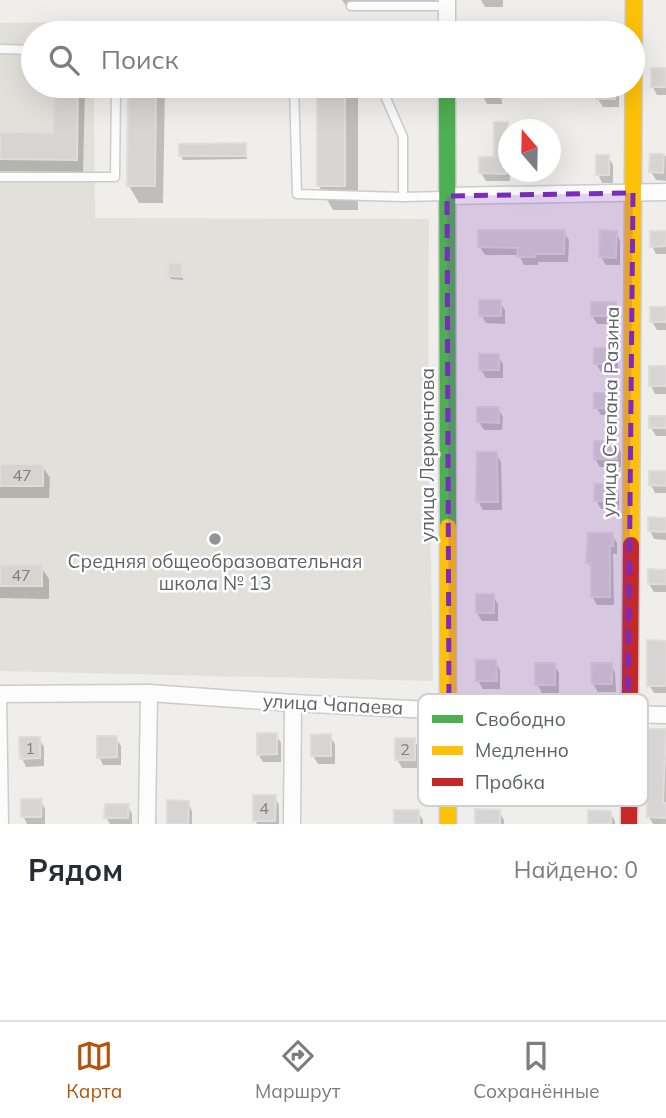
<!DOCTYPE html>
<html lang="ru">
<meta charset="utf-8">
<style>
body{margin:0;font-family:Mulish,sans-serif;background:#f2f2f3;color:#2b2b33}
.compass{position:absolute;left:498px;top:119px;width:63px;height:63px;border-radius:50%;background:#fff;box-shadow:0 7px 28px #0002;rotate:340deg}
.list{margin:0;padding:0;list-style:none}
h2{display:flex;justify-content:space-between;align-items:center;height:91px;margin:0;padding:0 28px;font-size:30px}
h2 small{font-size:23px;font-weight:400;color:#7c7c81}
.icon{flex:none;width:38px;height:38px;fill:none;stroke:currentColor;stroke-width:2;stroke-linecap:round;stroke-linejoin:round}
.map{position:relative;flex:none;width:666px;height:824px;overflow:hidden}
.search{position:absolute;background:#fff;box-shadow:0 7px 28px #0002;left:21px;right:21px;top:21px;height:77px;display:flex;align-items:center;gap:18px;box-sizing:border-box;padding:0 24px;border-radius:38px;color:#7c7c81;font-size:26px}
.sheet{height:196px;background:#fff}
nav{display:flex;justify-content:space-around;align-items:center;box-sizing:border-box;height:98px;border-top:2px solid #e1e1e2;background:#fff;font-size:19px;color:#7c7c81}
nav a{display:grid;justify-items:center;gap:4px}
nav .on{color:#b45309}
.map>svg:first-child{display:block}
.education{fill:#e2e0da}
.shadow{fill:#0003}
.building{fill:#d6d5d3;stroke:#deddd9;stroke-width:2}
.lines{fill:none;stroke-linecap:round;stroke-linejoin:round}
.lane-casing{stroke:#cbcccc;stroke-width:11}
.street-casing{stroke:#cbcccc;stroke-width:19}
.fast-casing{stroke:#cacacb;stroke-width:19}
.slow-casing{stroke:#cacacb;stroke-width:19}
.jam-casing{stroke:#cacacb;stroke-width:19}
.lane{stroke:#fdfcfc;stroke-width:8}
.street{stroke:#fdfcfc;stroke-width:16}
.fast{stroke:#4caf50;stroke-width:16}
.slow{stroke:#ffc107;stroke-width:16}
.jam{stroke:#c62828;stroke-width:16}
.marked{fill:#7b2cbf;fill-opacity:0.2;stroke:#7b2cbf;stroke-width:5;stroke-dasharray:14 9;stroke-linejoin:round}
.poi-dot{fill:#919496;stroke:#fff;stroke-width:2.5}
.labels{text-anchor:middle;dominant-baseline:central;stroke-width:5;stroke-linejoin:round;paint-order:stroke}
.number-label{font-size:16px;fill:#7e8184}
.street-label{font-size:19px;fill:#5f6368;stroke:#fff}
.poi-label{font-size:19px;fill:#5f6368;stroke:#fff}
.key{fill:#fff;stroke:#cfd0d2;stroke-width:2}
.key-label{font-size:19px;fill:#5f6368}
</style>
<div class="map">
<svg width="666" height="824" viewBox="0 0 666 824">
<rect width="100%" height="100%" fill="#efeeea"/>
<polygon class="education" points="94,22 94,33 33,33 33,86 94,86 95,218 429,219 428,403 433,681 0,671 0,23"/>
<g class="shadow">
<polygon points="342,0 436,0 436,7 346,6"/>
<polygon points="481,0 503,0 503,7 485,7"/>
<polygon points="130,30 155,30 157,33 130,33"/>
<polygon points="319,32 344,32 345,33 319,33"/>
<polygon points="597,32 615,32 616,33 597,33"/>
<polygon points="666,70 666,95 657,95 653,87"/>
<polygon points="56,86 83,86 85,89 83,172 0,171 0,134 55,135"/>
<polygon points="130,86 165,86 163,203 139,203 129,186"/>
<polygon points="207,86 273,86 273,95 212,95"/>
<polygon points="319,86 358,86 358,210 333,210 319,186"/>
<polygon points="483,86 498,86 501,92 502,104 487,104 483,96"/>
<polygon points="598,86 615,86 619,92 619,107 603,107 598,99"/>
<polygon points="507,124 510,130 508,130 510,181 486,181 481,173 496,159"/>
<polygon points="245,145 247,148 247,159 183,160 181,156 181,146"/>
<polygon points="651,156 666,156 666,181 656,180 651,172"/>
<polygon points="608,157 613,165 613,183 602,183 598,174"/>
<polygon points="564,232 569,240 568,262 538,262 538,265 524,265 519,255 485,255 480,247"/>
<polygon points="616,232 620,241 620,265 606,265 601,257"/>
<polygon points="666,233 666,254 656,254 652,246"/>
<polygon points="181,265 183,269 183,280 171,279 169,276"/>
<polygon points="500,302 505,310 505,324 486,323 481,315"/>
<polygon points="615,304 620,312 620,324 597,324 592,315"/>
<polygon points="666,309 666,330 657,330 652,322"/>
<polygon points="613,350 618,358 618,372 601,372 596,363"/>
<polygon points="498,356 503,364 503,378 486,378 481,370"/>
<polygon points="666,368 666,394 655,394 651,386"/>
<polygon points="613,395 618,403 618,415 601,415 596,407"/>
<polygon points="498,408 503,417 502,430 484,430 479,422"/>
<polygon points="666,417 666,436 656,436 651,428"/>
<polygon points="616,443 621,452 621,467 600,467 595,459"/>
<polygon points="496,454 501,462 502,510 483,510 478,501"/>
<polygon points="0,465 42,466 50,478 49,498 0,498"/>
<polygon points="666,473 666,493 655,493 651,485"/>
<polygon points="614,486 619,494 619,509 601,509 596,500"/>
<polygon points="666,519 666,540 654,539 650,531"/>
<polygon points="612,535 617,543 617,554 613,554 614,605 597,605 592,596 593,571 588,563"/>
<polygon points="0,566 41,567 49,579 49,599 0,598"/>
<polygon points="666,571 666,592 654,592 649,584"/>
<polygon points="493,596 498,604 498,621 482,621 477,613"/>
<polygon points="666,644 666,693 654,693 649,685"/>
<polygon points="495,661 500,670 500,689 483,689 478,681"/>
<polygon points="611,664 615,673 616,692 598,692 593,684"/>
<polygon points="554,665 559,673 559,693 542,693 537,684"/>
<polygon points="649,731 666,731 666,824 653,824 649,817 649,776 646,771"/>
<polygon points="276,735 281,743 281,762 263,762 258,754"/>
<polygon points="330,736 335,744 335,764 318,764 313,756"/>
<polygon points="116,738 121,746 121,765 103,765 99,757"/>
<polygon points="39,739 44,747 44,766 26,767 22,758"/>
<polygon points="414,740 419,748 419,768 402,768 397,759"/>
<polygon points="275,797 279,805 279,824 257,824 255,820"/>
<polygon points="41,801 45,809 45,824 27,824 23,816"/>
<polygon points="169,802 188,802 192,811 192,824 169,824"/>
<polygon points="128,806 132,814 132,824 110,824 106,817"/>
<polygon points="477,811 499,811 504,820 504,824 476,824"/>
<polygon points="396,812 418,812 423,820 423,824 396,824"/>
<polygon points="590,812 610,812 615,821 615,824 589,824"/>
</g>
<g class="building">
<rect x="651" y="68" width="15" height="19"/>
<polygon points="54,86 78,86 77,160 0,159 0,132 53,133"/>
<polygon points="128,86 156,86 155,186 127,186"/>
<rect x="317" y="86" width="28" height="100"/>
<rect x="597" y="86" width="18" height="13"/>
<polygon points="494,122 508,122 508,140 506,140 506,174 479,173 479,157 494,157"/>
<polygon points="246,143 246,156 179,156 179,144"/>
<polygon points="650,154 664,154 663,173 649,172"/>
<rect x="596" y="155" width="13" height="20"/>
<polygon points="478,230 565,230 564,254 535,254 535,257 517,257 518,248 478,247"/>
<polygon points="600,230 617,231 616,258 599,257"/>
<polygon points="650,231 666,231 666,246 650,247"/>
<polygon points="168,263 182,263 182,277 168,276"/>
<rect x="479" y="300" width="22" height="16"/>
<rect x="591" y="302" width="25" height="14"/>
<rect x="650" y="307" width="16" height="15"/>
<rect x="594" y="348" width="20" height="16"/>
<rect x="479" y="354" width="20" height="16"/>
<rect x="649" y="366" width="17" height="20"/>
<rect x="594" y="393" width="20" height="15"/>
<polygon points="477,407 499,407 499,423 477,422"/>
<rect x="649" y="416" width="17" height="12"/>
<polygon points="594,441 617,442 617,459 594,459"/>
<polygon points="477,452 497,452 498,502 476,502"/>
<rect x="0" y="464" width="43" height="22"/>
<polygon points="649,471 666,471 666,486 649,485"/>
<polygon points="595,484 615,485 615,501 594,501"/>
<polygon points="648,517 666,518 666,532 648,531"/>
<polygon points="588,533 613,533 613,546 610,546 610,597 591,597 591,563 586,563"/>
<rect x="0" y="565" width="42" height="21"/>
<polygon points="648,569 666,570 666,584 648,584"/>
<rect x="476" y="594" width="18" height="19"/>
<polygon points="647,640 666,641 666,686 647,686"/>
<polygon points="476,660 496,660 497,681 476,681"/>
<rect x="535" y="663" width="20" height="22"/>
<polygon points="591,663 612,663 612,684 592,684"/>
<polygon points="647,729 666,729 663,803 666,803 666,818 647,817 647,772 644,772 644,751 647,751"/>
<polygon points="257,733 277,733 277,754 257,755"/>
<polygon points="331,734 331,756 311,756 311,735"/>
<polygon points="97,736 117,736 117,757 97,758"/>
<polygon points="19,737 40,737 40,758 20,759"/>
<rect x="395" y="738" width="20" height="22"/>
<polygon points="253,795 276,795 275,821 253,821"/>
<polygon points="21,799 42,799 41,817 21,817"/>
<polygon points="167,800 189,801 188,824 167,824"/>
<polygon points="105,804 129,804 128,818 104,818"/>
<polygon points="475,809 500,810 500,824 475,824"/>
<rect x="394" y="810" width="25" height="14"/>
<polygon points="588,810 611,811 611,824 588,824"/>
</g>
<g class="lines">
<g class="lane-casing">
<g id="lane">
<polyline points="351,6 447,6"/>
<polyline points="0,49 33,50"/>
<polyline points="294,86 297,194 403,197 444,196"/>
<polyline points="383,86 382,89 403,137 403,197"/>
<polyline points="0,177 115,177 116,86"/>
<polyline points="2,694 4,824"/>
</g>
</g>
<g class="street-casing">
<g id="street">
<polyline points="447,33 447,0"/>
<polyline points="447,196 666,192"/>
<polyline points="0,694 149,693 293,703 449,711 666,715"/>
<polyline points="147,824 149,693"/>
<polyline points="292,824 293,703"/>
</g>
</g>
<g class="fast-casing">
<polyline id="fast" points="447,86 448,527"/>
</g>
<g class="slow-casing">
<g id="slow">
<polyline points="448,527 448,824"/>
<polyline points="631,545 634,0"/>
</g>
</g>
<g class="jam-casing">
<polyline id="jam" points="629,824 631,545"/>
</g>
<use href="#lane" class="lane"/>
<use href="#street" class="street"/>
<use href="#fast" class="fast"/>
<use href="#slow" class="slow"/>
<use href="#jam" class="jam"/>
</g>
<path class="marked" d="M633,193l-5,521 -179,-3 -2,-515z"/>
<circle class="poi-dot" cx="215" cy="539" r="7"/>
<g class="labels">
<g class="number-label">
<text x="22" y="475">47</text>
<text x="21" y="575">47</text>
<text x="30" y="748">1</text>
<text x="405" y="749">2</text>
<text x="264" y="808">4</text>
</g>
<g class="street-label">
<text transform="translate(610 412) rotate(-89)">улица Степана Разина</text>
<text transform="translate(427 455) rotate(-90)">улица Лермонтова</text>
<text transform="translate(333 704) rotate(3)">улица Чапаева</text>
</g>
<g class="poi-label">
<text x="215" y="561">Средняя общеобразовательная<tspan x="215" dy="22">школа № 13</tspan></text>
</g>
</g>
<rect x="418" y="694" width="230" height="112" rx="10" class="key"/>
<rect x="432" y="715" width="31" height="8" fill="#4caf50"/>
<rect x="432" y="746" width="31" height="9" fill="#ffc107"/>
<rect x="432" y="778" width="31" height="8" fill="#c62828"/>
<g class="key-label">
<text x="475" y="726">Свободно</text>
<text x="475" y="757">Медленно</text>
<text x="475" y="789">Пробка</text>
</g>
</svg>
<svg class="compass" viewBox="-18 -18 36 36"><path d="M0-13l5 13h-10z" fill="#e53935"/><path d="M0 13l5-13h-10z" fill="#7c7c81"/></svg>
<div class="search"><svg class="icon" aria-label="search" viewBox="0 0 24 24"><circle cx="10" cy="10" r="6"/><path d="M15 15l6 6"/></svg>Поиск</div>
</div>
<section class="sheet">
<h2>Рядом<small>Найдено: 0</small></h2>
<ul class="list">
</ul>
</section>
<nav>
<a class="on"><svg class="icon" aria-label="map" viewBox="0 0 24 24"><path d="M3 6l6-2 6 2 6-2v14l-6 2-6-2-6 2zM9 4v14M15 6v14"/></svg>Карта</a>
<a><svg class="icon" aria-label="directions" viewBox="0 0 24 24"><path d="M12 3l9 9-9 9-9-9zM9 14v-3h6M13 9l2 2-2 2"/></svg>Маршрут</a>
<a><svg class="icon" aria-label="saved" viewBox="0 0 24 24"><path d="M7 4h10v16l-5-4-5 4z"/></svg>Сохранённые</a>
</nav>
